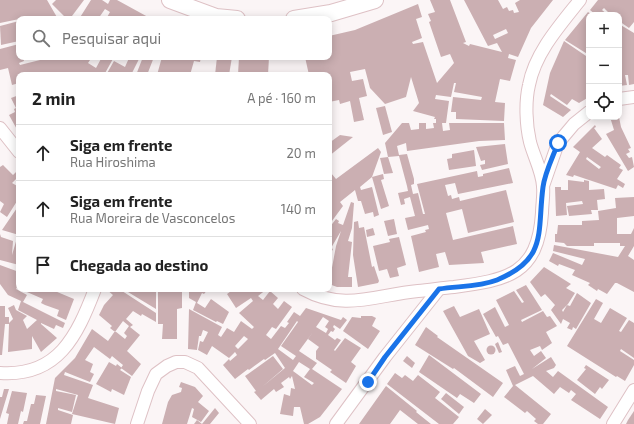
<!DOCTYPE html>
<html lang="pt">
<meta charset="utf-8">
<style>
body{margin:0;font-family:"Exo 2",sans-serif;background:#f2f2f2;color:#222}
.controls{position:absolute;right:12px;top:12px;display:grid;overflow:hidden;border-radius:8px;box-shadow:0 2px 10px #0003}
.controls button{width:36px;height:36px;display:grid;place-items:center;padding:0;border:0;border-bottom:1px solid #e0e0e0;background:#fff;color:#222;font:20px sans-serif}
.stop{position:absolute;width:12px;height:12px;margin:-9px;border:3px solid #1a73e8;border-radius:50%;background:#fff}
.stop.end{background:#1a73e8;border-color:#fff;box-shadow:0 1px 4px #0008}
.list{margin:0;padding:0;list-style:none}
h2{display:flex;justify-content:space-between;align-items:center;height:52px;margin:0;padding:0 16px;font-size:17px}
h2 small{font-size:13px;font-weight:400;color:#767676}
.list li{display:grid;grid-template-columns:26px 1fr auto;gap:12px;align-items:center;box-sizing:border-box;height:56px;padding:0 16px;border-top:1px solid #e0e0e0}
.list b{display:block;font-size:15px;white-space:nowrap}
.list p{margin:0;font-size:13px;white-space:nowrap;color:#767676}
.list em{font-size:13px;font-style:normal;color:#767676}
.icon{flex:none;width:22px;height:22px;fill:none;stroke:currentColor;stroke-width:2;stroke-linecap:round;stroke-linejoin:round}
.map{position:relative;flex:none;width:634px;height:424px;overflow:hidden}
.search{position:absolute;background:#fff;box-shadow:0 2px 10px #0003;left:16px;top:16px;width:316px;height:44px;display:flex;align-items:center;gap:10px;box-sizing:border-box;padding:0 14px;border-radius:8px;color:#767676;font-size:15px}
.panel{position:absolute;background:#fff;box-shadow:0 2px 10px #0003;left:16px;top:72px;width:316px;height:220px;border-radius:8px}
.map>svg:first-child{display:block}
.building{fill:#cbafb2;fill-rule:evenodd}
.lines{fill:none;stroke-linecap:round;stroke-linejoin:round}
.minor-casing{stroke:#dec1c5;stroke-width:14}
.tertiary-casing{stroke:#dec1c5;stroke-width:18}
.minor{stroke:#fff;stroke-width:12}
.tertiary{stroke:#fff;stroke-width:16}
.route{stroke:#1a73e8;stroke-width:5}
</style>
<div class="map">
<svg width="634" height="424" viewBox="0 0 634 424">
<rect width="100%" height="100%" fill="#fbf5f6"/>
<g class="building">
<polygon points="0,0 47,0 58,19 24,18 0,23"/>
<polygon points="56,0 84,0 72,16 74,19 64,19 65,17 52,4"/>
<polygon points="91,0 102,0 108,4 110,0 117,0 148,17 147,19 106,19 110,12 105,9 98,19 79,19"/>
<path d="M430,0h20l16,42 -3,1 6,3 1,-2 32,8 -5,-9 -9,3 -24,-46h34l5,9 4,-2 2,4 4,-1 1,3 5,-1 -4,-9 5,-3h33l-22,28 -13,29 -9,-3 -1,4 8,2 -6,21 -10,-2 -5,23 10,1 -1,18 -48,-2v-7h-5l2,-15 28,3 1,-3 -28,-5 2,-9h-2l-3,14 -15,-2 -1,4 14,2 -3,22h-4l1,8 7,-1 -1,-7h55l1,17 -26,1 -72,10 -1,-8 -9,3 2,9 8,-1 7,25v5l-3,1 2,9 5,-1 5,21h2l-8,-30 60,-13 1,6 5,-1v-2l26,-6 4,15 -55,11 -3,-11 -10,2 3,11 3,-1 1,4 7,-2 1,4 46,-11 8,32 -46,11 -6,-24 -16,4 7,27 60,-14 4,18 -36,8 3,11 -35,2 -4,-13 -9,2 3,13 -20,5 -8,-36 15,-4 -1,-2 4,-1 -1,-4 -20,5 -3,-12 10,-2 -5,-19 -6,2 1,5 -4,1 -3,-12 10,-2 -1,-5 -8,-30 -11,1 -3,-14 17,-20h7l2,7 8,-1v-6h7v6l8,-1 -1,-5h3v-4h-2l1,-2 -22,-6 6,-8 -8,-26 -5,20 -21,7 -15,-16 -5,-19 -15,3 2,9 11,-2 4,17 -8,2 5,22 -10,2 -4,-21 -10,3 -1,-4 -10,2v-27h-20l-4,-18h24v-21l26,-6 63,-26 4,13 -6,2 6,19 -10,4 1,2 10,-2 14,41 17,-20 -4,-9 -9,3 -12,-35 2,-1 -3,-7 7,-2zM506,29l2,4 -13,6 -2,-4z"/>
<polygon points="598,0 634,0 634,22 629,28 619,21 619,15 611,15 604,8 602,10 608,15 596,15 590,10"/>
<polygon points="588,12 592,15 589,15 589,34 587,35 589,37 589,55 565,40"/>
<polygon points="19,21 19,41 1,45 0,26"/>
<polygon points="619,24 634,33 634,84 629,85 628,75 625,75 627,85 619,86"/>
<polygon points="564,41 589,58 589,97 579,103 572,99 567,105 551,94 550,96 571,110 563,117 543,105 550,73"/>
<polygon points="19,44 19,57 23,57 24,61 19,63 20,65 52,57 92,57 88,63 96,68 102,57 114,57 104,75 19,75 19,83 12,85 8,68 0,70 0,49"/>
<polygon points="126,57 140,57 131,75 106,75 114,61 125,67 129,58"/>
<polygon points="143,57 154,57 147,75 136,75"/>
<polygon points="162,57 201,57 200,62 194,61 190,75 157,75"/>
<polygon points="217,57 232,57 229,75 215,75"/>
<polygon points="239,57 269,57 268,75 238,75"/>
<polygon points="298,72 298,75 274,75 274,74"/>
<polygon points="19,95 19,133 9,115 15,112 14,109 16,108 11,98"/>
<polygon points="385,106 392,132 383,135 376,108"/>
<polygon points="610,117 619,117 621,127 630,146 631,148 628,149 630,152 626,154 629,158 632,157 634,167 628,171 606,134 614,130"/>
<path d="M595,125l1,2 -2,1 8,11 -10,9 13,9 2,-2 14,10 -2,3 4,2 -6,9 8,5 -2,4 -5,-3 -2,4 -42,-14 -1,2 -7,-2 14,-23 -7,-5zM587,157l14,10 -2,2 -13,-10z"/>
<polygon points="340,135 353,137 329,156 329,143"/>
<polygon points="505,144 508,164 482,170 480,165 485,164 485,160 481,161 476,147"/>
<polygon points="378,148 381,152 372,177 383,174 384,179 381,180 389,206 381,209 372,177 360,187 361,190 372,187 379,215 374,217 373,212 365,214 361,201 358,201 355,190 340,202 343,206 329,225 329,175 331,173 336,179"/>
<polygon points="474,150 476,166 449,170 447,159 452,158 452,154"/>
<polygon points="388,157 393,173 384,174 380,158"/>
<polygon points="3,165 13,175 19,169 19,176 12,183 19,187 19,198 7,217 0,212 4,204 0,201 0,167"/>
<polygon points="568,180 584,182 584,180 589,181 589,190 604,189 605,199 597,200 598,210 591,210 592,214 569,216 567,206 583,204 582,201 566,203 567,215 556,216 555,187 561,187 561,190 568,190"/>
<polygon points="634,197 634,216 617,218 617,234 631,234 634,228 634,246 628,256 634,260 634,292 617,283 615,283 607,294 598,289 597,291 588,285 590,283 572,275 575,270 559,264 558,266 549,261 553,253 582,265 585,259 553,251 554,245 618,257 625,246 620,246 620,243 594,243 594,246 567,246 564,243 555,242 555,234 557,234 558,225 582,225 582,221 599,220 598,211 616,208 615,198"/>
<polygon points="351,202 354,203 352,228 348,241 352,242 348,277 352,277 352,287 337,287 329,284 329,273 331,273 336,246 341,231 331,248 333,249 329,257 329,228 336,219 339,221 338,223 343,225"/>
<polygon points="19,205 19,216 17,219 19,220 16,225 19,226 19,235 2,230"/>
<polygon points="394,219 397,234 388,236 384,221"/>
<polygon points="358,221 359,228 364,227 372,267 374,266 379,281 378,283 358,287 353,255 354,222"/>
<polygon points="373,228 375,235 367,237 366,230"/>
<polygon points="0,234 1,237 13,241 12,255 17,238 19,238 19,265 0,260"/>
<polygon points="399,237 406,265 397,268 399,276 390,278 387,269 379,271 373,246 390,242 389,239"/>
<polygon points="0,265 19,272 19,288 17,287 16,289 27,295 23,302 65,323 63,328 56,325 54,329 41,323 41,324 57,338 41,352 32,336 32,349 8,352 9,324 5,324 2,355 0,355 0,306 5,306 5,317 9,317 9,323 13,319 8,308 14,305 16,310 27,316 23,320 27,329 37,320 18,310 21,301 8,295 0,284"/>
<polygon points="544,267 571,284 566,288 575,293 568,304 562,310 563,312 567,305 570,306 577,293 591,303 576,329 573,327 572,330 567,328 570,323 563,319 561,324 551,310 555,305 545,294 541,297 530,282"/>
<polygon points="526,285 542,310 521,320 522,322 543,311 547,317 550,316 557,326 546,332 552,343 542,350 540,346 530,350 534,356 541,351 546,358 532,369 551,357 556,365 554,368 546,371 553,377 558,371 608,407 600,419 571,400 576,394 571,390 569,393 560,387 554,394 533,376 515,385 551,414 543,424 538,424 534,421 536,419 527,411 525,413 504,397 513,386 506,370 515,366 520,376 524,374 508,343 503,345 498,336 496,337 483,314 495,307 505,327 509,325 496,300 514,291 522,303 524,302 516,290"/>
<polygon points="20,289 50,289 74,299 66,320 57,316 59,310 45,305 41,303 43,299"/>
<polygon points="106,289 119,289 156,313 156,322 142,314 141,316 133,311 126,319 133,325 130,327 140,335 127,351 141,364 132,376 121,368 123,365 112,356 110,359 94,347 85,360 93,364 90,372 94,374 90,382 65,372 64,375 93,385 88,398 119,408 115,424 72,414 78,395 56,389 56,391 76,395 72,412 58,408 58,410 73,415 71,424 46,424 55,378 75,358 92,329 108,341 115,331 125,339 127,336 124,333 129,326 123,321 115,332 110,328 112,326 99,315 104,305 113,295"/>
<polygon points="123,289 154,289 156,291 156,309"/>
<polygon points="158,289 182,289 182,308 177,309 177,339 162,339 163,324 158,324"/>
<polygon points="189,289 208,289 204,294 202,293 197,303 205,308 211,299 229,312 223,324 217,321 216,322 193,310 196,302 189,298"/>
<path d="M234,289h33l-9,7 5,4 7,-9 8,7 -5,6 5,5 6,-8 8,6 -16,22 -4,-2 -6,8 5,4 10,-13 4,2 4,-5 -2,-1 7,-10 6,4 6,-8 35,12 2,-3 4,3 -7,9 -6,-4 -1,2 2,2 -2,3 -2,-1 -3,4 7,5 2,-2 4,2 -7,10 1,1 10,-13 16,10 -10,14 5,4 -10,17 -16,-11 2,-2 -16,-11v-8l3,-4 -11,-8 5,-7 -14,19 18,12 -5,6 30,20 -22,28 -12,7h-4l-4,-17h-6l-1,9 -13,-2 4,-20 6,2 1,-8 4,1 -3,-13 -2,3 -1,-2 -8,6 3,4 -8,5 -2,-3 -13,11 -7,-8 2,-1 -11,-15 3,-2 25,-18 10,13 -21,18 23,-19 -10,-15 -10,7 -1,-1 -15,11 -1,-1 -13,10 -12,-14 6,-6 1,2 7,-6 -2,-3 -6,6 -17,-12 -5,9 -9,-5 2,-9 3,1 5,-10 -5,-2 -2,6h-2l-2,14 -9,-1 1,-40 33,18 -4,8 3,2 6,-9 7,4 7,-11 11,8 2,-2 -15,-14 14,-12 -2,-3 -15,10 -9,-14zM323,317l6,4 -4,6 3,2 -2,4 -10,-6zM297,321l1,1 -17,24 15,10 -3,4 -15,-11zM244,336l4,3 -10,10 -3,-3zM299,362l11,7 -6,8 10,6 -2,2 -19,-14z"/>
<polygon points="596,299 603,303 594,319 601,323 610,308 627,318 619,331 621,332 629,320 634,323 634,358 621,349 620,351 634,360 634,365 625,381 617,376 616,377 567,346"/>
<polygon points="454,306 460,317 479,309 490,334 474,341 485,360 480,363 468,356 443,311"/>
<polygon points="361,316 372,316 376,318 372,326 380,331 368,349 343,331 352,317 361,318"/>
<polygon points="426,327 438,336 437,337 503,383 493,397 454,368 453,369 415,345"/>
<polygon points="498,342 502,352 499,353 495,344"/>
<circle cx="491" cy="350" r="4.5"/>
<polygon points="429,355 481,394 474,403 460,394 457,398 419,372"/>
<polygon points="407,356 415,363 412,368 403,361"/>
<polygon points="109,362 116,366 117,364 122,368 120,370 131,377 124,395 112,389 111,392 96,384"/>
<polygon points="586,365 609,380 602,389 600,387 595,394 577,380 586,369 584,368"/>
<polygon points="395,373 402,378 405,375 413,381 418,375 440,392 435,398 459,417 453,424 439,424 387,384"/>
<polygon points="181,382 195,387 203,396 198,402 209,411 201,422 192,417 194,409 192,408 187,424 162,424 168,402 172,395 181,392 182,388 179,387"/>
<polygon points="386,386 417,411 416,412 431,424 418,424 400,410 390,424 359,424"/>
<polygon points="4,389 9,389 0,419 0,397 2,397"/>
<polygon points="12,391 27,393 23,412 21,411 18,424 7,424 9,414 6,413"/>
<polygon points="446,393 464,407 459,414 441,399"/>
<polygon points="36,395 46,396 40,424 23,424 24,421 27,421 31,404 34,404"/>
<polygon points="215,408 219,413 210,424 194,424 197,420 202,424"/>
<polygon points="485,409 492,415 483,424 477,419"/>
<polygon points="634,411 634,424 626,424 628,420"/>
</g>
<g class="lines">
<g class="minor-casing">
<g id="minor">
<polyline points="619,99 634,97"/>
<polyline points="0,128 19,152"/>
<polyline points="543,186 558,143 574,124 589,112"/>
<path d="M303,289c42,23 72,6 115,2 12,-1 24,-3 36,-4 53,-7 84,-12 88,-74 0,-8 2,-18 1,-27 -1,-15 -9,-29 -13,-44 -4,-17 -5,-40 -1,-57 6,-32 31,-60 51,-85"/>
<path d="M0,373c58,4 77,-37 95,-84"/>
<polyline points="137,424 148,391 156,374 167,366 176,362 185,362 198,368 250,424"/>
<polyline points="336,424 385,357 439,289"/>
<polyline points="613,424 634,390"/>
</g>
</g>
<g class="tertiary-casing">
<g id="tertiary">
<polyline points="170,0 216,17 237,19"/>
<polyline points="294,19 331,13 375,0"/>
</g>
</g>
<use href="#minor" class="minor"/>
<use href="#tertiary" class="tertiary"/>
</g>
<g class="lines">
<path class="route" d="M368,382l17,-25 54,-68c19,-3 40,-2 58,-9 51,-21 40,-48 46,-93 2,-15 10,-30 15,-44"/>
</g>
</svg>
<div class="controls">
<button>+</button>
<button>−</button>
<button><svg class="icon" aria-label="locate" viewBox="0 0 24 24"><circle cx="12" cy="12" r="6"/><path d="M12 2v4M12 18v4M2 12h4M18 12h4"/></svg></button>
</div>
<div class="stop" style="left:558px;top:143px"></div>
<div class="stop end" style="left:368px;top:382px"></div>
<div class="search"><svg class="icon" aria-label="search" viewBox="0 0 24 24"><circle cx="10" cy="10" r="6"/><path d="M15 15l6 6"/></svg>Pesquisar aqui</div>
<section class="panel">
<h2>2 min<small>A pé · 160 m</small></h2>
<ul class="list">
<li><svg class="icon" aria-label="ahead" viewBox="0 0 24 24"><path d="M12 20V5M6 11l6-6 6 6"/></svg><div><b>Siga em frente</b><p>Rua Hiroshima</p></div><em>20 m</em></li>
<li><svg class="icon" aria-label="ahead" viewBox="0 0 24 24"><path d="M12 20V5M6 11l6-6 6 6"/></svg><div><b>Siga em frente</b><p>Rua Moreira de Vasconcelos</p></div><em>140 m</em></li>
<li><svg class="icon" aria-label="arrive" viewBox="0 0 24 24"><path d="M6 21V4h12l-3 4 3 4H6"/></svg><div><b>Chegada ao destino</b></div></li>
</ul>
</section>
</div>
